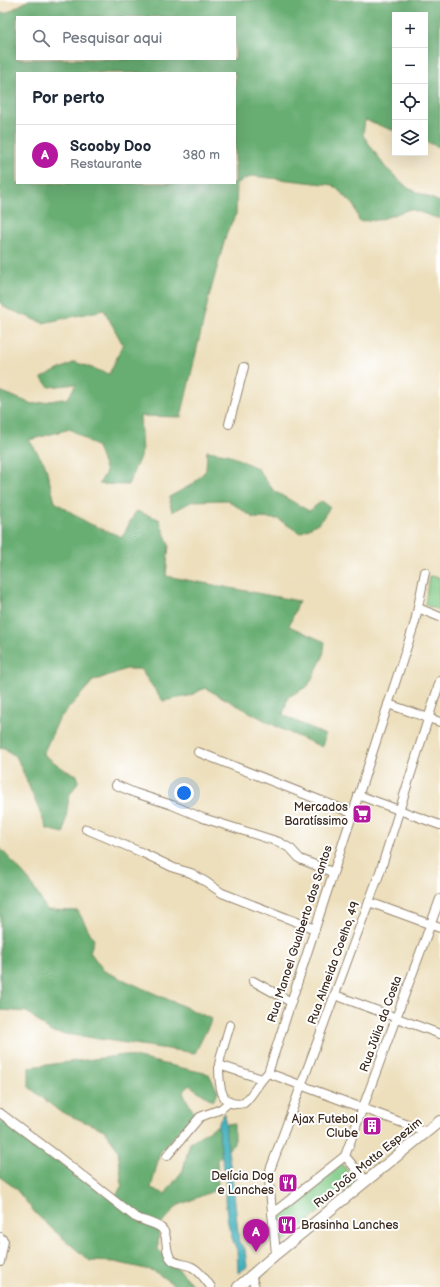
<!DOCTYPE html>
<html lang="pt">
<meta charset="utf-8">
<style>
body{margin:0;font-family:"Balsamiq Sans",sans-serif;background:#f2f2f3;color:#1f2937}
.controls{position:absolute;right:12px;top:12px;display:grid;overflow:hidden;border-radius:0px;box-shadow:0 4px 16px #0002}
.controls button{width:36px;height:36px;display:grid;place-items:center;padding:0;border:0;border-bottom:1px solid #e0e1e3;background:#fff;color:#1f2937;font:20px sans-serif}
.you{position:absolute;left:184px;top:793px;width:14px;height:14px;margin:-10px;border:3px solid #fff;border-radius:50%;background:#1a73e8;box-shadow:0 0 0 6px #1a73e833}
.badge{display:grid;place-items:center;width:26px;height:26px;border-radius:50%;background:#b5179e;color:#fff;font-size:13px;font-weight:700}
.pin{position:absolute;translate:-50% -33px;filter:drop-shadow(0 1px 2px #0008)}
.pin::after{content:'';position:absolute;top:21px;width:14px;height:12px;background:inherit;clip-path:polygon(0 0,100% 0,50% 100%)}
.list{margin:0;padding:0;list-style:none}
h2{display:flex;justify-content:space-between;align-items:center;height:52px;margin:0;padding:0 16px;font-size:17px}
h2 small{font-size:13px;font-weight:400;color:#747a83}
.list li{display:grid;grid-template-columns:26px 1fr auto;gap:12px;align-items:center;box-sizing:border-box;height:60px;padding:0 16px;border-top:1px solid #e0e1e3}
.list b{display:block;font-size:15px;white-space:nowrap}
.list p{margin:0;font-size:13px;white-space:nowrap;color:#747a83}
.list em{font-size:13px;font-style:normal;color:#747a83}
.icon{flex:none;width:22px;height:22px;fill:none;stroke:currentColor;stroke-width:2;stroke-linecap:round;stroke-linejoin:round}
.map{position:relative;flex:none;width:440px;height:1287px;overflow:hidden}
.search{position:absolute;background:#fff;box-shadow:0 4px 16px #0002;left:16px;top:16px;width:220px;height:44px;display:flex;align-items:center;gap:10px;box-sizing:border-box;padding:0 14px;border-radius:0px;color:#747a83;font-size:15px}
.panel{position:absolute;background:#fff;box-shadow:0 4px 16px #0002;left:16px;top:72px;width:220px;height:112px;border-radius:0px}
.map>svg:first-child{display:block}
.green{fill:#80c985;stroke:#5e7a52}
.forest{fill:#68ad72;stroke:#526c48;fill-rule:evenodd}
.water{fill:#40b0bc;stroke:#3e6d6d}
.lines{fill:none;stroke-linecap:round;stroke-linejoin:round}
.minor-casing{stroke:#94846d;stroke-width:10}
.major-casing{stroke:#94846d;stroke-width:12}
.minor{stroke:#fff;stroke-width:8}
.major{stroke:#fff;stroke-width:10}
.labels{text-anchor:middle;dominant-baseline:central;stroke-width:4;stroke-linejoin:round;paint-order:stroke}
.poi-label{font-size:12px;fill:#3b2a1e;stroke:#fff;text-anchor:end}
.street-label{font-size:12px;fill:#3b2a1e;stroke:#fff}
</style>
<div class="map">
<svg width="440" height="1287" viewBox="0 0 440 1287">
<rect width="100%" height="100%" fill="#fff"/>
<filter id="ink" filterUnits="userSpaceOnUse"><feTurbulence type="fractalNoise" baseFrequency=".025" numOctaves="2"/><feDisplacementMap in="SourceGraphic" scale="8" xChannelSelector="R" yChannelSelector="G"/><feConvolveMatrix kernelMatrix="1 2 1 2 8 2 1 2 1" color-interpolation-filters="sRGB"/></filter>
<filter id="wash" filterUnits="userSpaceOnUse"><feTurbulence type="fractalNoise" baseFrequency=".012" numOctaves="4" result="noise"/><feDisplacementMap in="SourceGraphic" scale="16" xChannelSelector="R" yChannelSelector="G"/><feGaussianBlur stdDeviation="0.9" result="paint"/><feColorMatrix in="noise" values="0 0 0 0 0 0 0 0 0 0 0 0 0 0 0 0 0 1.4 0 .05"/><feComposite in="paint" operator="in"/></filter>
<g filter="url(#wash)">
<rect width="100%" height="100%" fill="#eddfbc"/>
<g class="green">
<polygon points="429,576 439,577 439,610 425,605"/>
<polygon points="342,1164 356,1182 347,1190 335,1194 329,1200 324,1208 284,1242 279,1239 277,1215"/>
</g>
<g class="forest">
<path d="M29,0h411v147l-15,-5v-127h-30v116l-30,-11 -2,15 22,32 23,21 32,14v17l-30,-10 -31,11 -20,1 -5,-16 -21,-20 -81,-9 -15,7 -1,31 -9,18 -18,65 -28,120 -41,-1 2,36 -14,33 -29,-1 7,-12 -9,-25 -27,-18 -41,11 16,24 10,38 33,21 34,14 14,-26 23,8 10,26 -3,31 133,25 -10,25 36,16 -2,15 -15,29 -20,11 -5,18 42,20 -3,12 -41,-18 -76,-41 -16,8 -26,5 -23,-32h-14l-33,12 -34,38 -16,35 22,16 12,5 1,7 -9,14 -5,37 -17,-4 -30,-71 -14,-11 -3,2v-358l32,13 36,-6 8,-14 -27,3 -8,-9 34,-16 34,12 14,-29 -19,-35 -61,13 -37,-15 -6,-5v-290h6zM17,17h218v42h-218zM17,73h218v110h-218z"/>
<polygon points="207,451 227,454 257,468 274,491 309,511 322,501 330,507 320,522 300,533 278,519 254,518 227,500 193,501 172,512 169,497 193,484 206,470"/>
<polygon points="0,848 29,880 47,910 78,911 94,940 90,952 104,971 212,1019 195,1053 51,1032 27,1012 0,1010"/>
<polygon points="125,1055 209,1074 218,1092 213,1101 189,1085 183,1093 194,1113 160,1153 151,1188 165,1194 183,1170 190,1142 218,1125 234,1123 234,1144 217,1160 218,1189 177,1206 159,1227 158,1249 192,1284 196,1287 177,1287 154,1271 115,1262 90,1261 58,1234 36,1214 15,1188 0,1177 0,1118 113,1201 122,1185 118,1150 104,1130 59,1111 29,1087 29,1067"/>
</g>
<polygon class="water" points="225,1113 226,1136 234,1193 239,1242 245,1249 247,1267 238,1273 237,1250 233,1241 228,1223 225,1199 226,1173 223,1166 220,1143 218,1125 220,1119"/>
</g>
<g filter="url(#ink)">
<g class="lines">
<g class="minor-casing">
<g id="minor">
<polyline points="229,424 244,367"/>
<polyline points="418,608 440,617"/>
<polyline points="388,704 440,722"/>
<polyline points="198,752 352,813"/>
<polyline points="116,785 135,793 172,805 203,818 279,842 291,849 300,859 332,872"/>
<polyline points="358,795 440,825"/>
<polyline points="86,829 143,853 174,868 191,873 206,882 222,893 315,929"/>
<polyline points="369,902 440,928"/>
<polyline points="253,981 291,1002"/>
<polyline points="335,995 440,1034"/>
<polyline points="230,1025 221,1055 219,1065 262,1079"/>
<path d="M219,1065c0,18 0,44 25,38 10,-9 14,-21 24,-30"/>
<polyline points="268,1073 415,622 425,572"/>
<polyline points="268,1073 427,1132"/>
<path d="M0,1113l56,42 79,62c8,4 20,6 26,11 9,7 2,23 11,32 5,4 14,4 20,7 8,4 14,13 19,20"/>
<polyline points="167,1156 200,1117 221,1109 228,1103"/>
<polyline points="345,1156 440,899"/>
<polyline points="272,1214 345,1156 366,1181"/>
<polyline points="0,1237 4,1241 0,1262"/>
<polyline points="276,1254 269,1180 270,1170 380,872 440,681"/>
<polyline points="251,1276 255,1287"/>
</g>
</g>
<g class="major-casing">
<polyline id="major" points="238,1287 276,1254 440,1121"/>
</g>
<use href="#minor" class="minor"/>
<use href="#major" class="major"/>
</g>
</g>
<defs>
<g id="supermarket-square" transform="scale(1)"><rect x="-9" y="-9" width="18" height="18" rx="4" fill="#b5179e" stroke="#fff"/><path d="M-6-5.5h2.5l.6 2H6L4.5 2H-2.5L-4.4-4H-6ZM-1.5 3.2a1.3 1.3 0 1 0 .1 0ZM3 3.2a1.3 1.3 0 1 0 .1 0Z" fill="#fff"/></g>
<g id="building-square" transform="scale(1)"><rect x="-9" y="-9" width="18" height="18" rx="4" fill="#b5179e" stroke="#fff"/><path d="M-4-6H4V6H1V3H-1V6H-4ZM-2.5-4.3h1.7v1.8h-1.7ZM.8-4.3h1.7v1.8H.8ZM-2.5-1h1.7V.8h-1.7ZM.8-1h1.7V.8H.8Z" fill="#fff"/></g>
<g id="restaurant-square" transform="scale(1)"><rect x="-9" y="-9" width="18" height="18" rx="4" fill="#b5179e" stroke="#fff"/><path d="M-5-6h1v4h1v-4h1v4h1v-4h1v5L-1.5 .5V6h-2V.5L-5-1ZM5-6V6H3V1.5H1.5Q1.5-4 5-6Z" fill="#fff"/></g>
</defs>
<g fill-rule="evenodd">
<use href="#supermarket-square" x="362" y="814"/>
<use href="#building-square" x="372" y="1126"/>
<use href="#restaurant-square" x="288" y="1183"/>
<use href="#restaurant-square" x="287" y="1225"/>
</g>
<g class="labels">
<g class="poi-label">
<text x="348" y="807">Mercados<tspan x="348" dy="14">Baratíssimo</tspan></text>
<text x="358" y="1119">Ajax Futebol<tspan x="358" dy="14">Clube</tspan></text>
<text x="274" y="1176">Delícia Dog<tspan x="274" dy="14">e Lanches</tspan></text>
<text x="301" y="1225" text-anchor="start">Brasinha Lanches</text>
</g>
<g class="street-label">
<text transform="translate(300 934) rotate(-72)">Rua Manoel Gualberto dos Santos</text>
<text transform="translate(334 963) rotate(-70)">Rua Almeida Coelho, 49</text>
<text transform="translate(381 1024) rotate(-70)">Rua Júlia da Costa</text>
<text transform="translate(368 1163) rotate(-39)">Rua João Motta Espezim</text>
</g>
</g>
</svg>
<div class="controls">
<button>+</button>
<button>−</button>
<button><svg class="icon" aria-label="locate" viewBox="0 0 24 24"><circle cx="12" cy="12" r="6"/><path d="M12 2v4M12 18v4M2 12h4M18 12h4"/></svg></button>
<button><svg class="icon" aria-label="layers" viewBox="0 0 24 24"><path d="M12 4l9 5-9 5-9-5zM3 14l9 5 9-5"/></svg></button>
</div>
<div class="you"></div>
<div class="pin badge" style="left:256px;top:1252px">A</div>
<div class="search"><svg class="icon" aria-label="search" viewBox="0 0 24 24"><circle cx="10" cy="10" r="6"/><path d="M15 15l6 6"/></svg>Pesquisar aqui</div>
<section class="panel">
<h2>Por perto<small></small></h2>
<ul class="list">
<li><span class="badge">A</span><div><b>Scooby Doo</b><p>Restaurante</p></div><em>380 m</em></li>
</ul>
</section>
</div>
